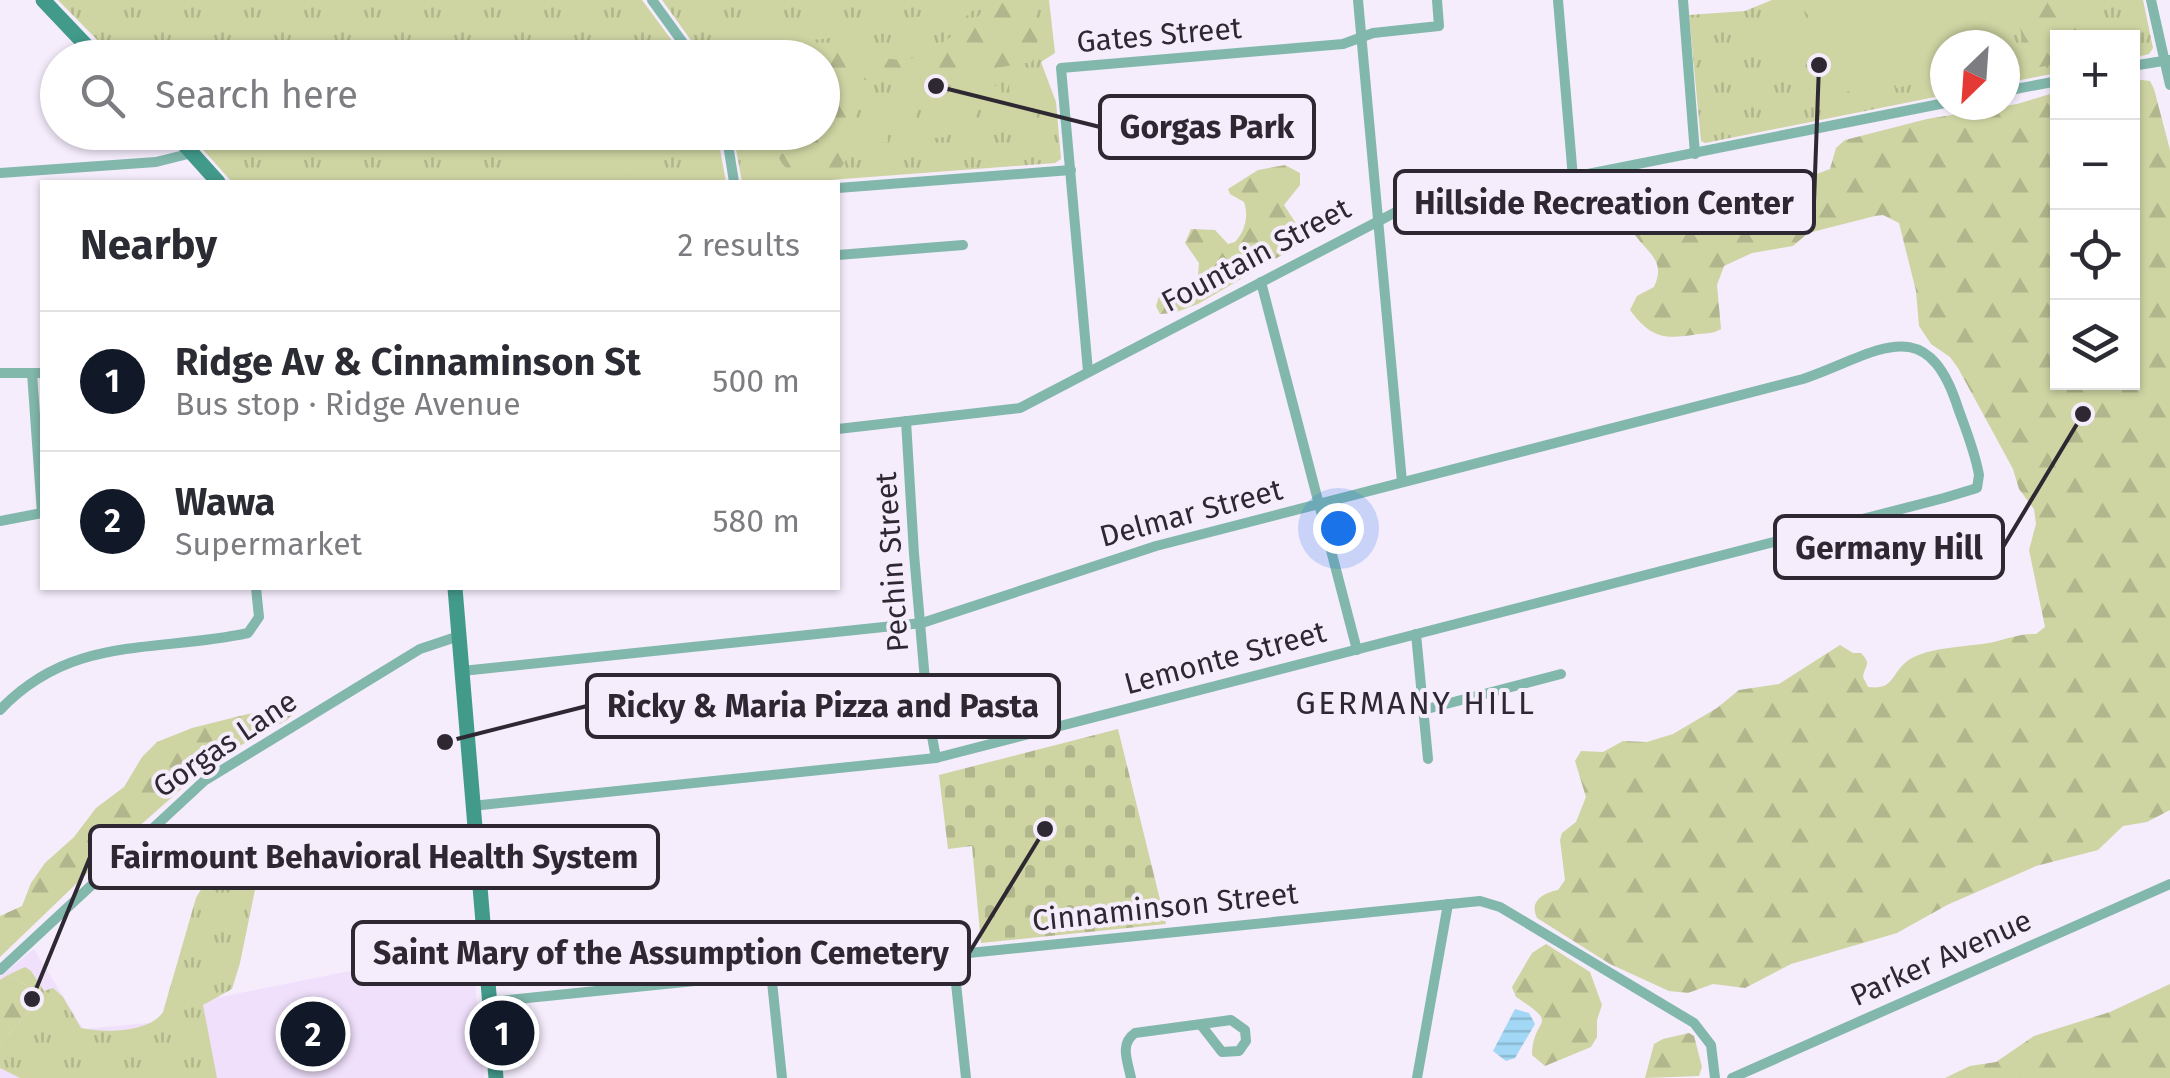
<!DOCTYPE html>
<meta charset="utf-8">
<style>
body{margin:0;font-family:"Fira Sans",sans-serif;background:#f7f7f7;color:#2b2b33}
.controls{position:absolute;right:30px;top:30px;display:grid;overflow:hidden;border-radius:0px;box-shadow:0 2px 8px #0004}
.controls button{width:90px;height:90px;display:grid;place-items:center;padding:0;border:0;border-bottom:2px solid #e1e1e2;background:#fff;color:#2b2b33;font:50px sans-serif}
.compass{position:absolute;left:1930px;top:30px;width:90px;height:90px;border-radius:50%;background:#fff;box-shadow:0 2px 8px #0004;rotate:205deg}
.you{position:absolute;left:1338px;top:528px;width:35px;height:35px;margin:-25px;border:8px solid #fff;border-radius:50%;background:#1a73e8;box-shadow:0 0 0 15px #1a73e833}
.badge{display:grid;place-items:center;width:65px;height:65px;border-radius:50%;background:#111827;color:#fff;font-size:32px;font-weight:700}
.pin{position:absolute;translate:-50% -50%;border:5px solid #fff;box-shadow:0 2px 10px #0006}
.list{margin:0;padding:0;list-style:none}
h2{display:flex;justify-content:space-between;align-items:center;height:130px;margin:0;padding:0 40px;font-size:42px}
h2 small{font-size:32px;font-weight:400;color:#7c7c81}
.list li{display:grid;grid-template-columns:65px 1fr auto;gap:30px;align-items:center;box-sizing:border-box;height:140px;padding:0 40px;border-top:2px solid #e1e1e2}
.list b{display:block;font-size:38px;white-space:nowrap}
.list p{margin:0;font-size:32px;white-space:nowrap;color:#7c7c81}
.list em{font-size:32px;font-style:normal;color:#7c7c81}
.icon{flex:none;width:55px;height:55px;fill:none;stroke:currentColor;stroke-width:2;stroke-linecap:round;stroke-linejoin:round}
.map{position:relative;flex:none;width:2170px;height:1078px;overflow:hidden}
.search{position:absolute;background:#fff;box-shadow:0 2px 8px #0004;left:40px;top:40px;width:800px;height:110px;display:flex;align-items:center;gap:25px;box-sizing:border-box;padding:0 35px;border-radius:55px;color:#7c7c81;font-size:38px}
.panel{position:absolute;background:#fff;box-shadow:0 2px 8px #0004;left:40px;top:180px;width:800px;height:410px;border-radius:0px}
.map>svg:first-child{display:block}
.built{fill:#f0e0fc}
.grass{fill:url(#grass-tufts)}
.forest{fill:url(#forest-firs)}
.cemetery{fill:url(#cemetery-stones)}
.pitch{fill:#ced4a2}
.water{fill:url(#water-rules)}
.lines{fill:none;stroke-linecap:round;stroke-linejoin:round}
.minor{stroke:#82b7ac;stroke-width:10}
.secondary{stroke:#429a8b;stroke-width:15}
.labels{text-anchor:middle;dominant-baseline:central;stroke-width:8;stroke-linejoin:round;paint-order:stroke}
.street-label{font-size:30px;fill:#2e2832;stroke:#f5ecfc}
.neighbourhood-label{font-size:32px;letter-spacing:2.5px;fill:#2e2832;stroke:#f5ecfc}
.leader{fill:none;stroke:#2e2832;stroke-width:4}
.callout-dot{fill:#2e2832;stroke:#f5ecfc;stroke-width:4}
.callout{fill:#f5ecfc;stroke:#2e2832;stroke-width:4}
.callout-label{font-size:32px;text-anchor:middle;font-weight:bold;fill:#2e2832}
</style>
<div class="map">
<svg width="2170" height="1078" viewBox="0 0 2170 1078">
<defs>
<pattern id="grass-tufts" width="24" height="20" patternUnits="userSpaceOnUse" patternTransform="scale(2.5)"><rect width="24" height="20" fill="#ced4a2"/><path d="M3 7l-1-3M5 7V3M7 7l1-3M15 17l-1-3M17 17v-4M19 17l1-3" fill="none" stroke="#b1b68c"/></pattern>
<pattern id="forest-firs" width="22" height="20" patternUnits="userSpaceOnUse" patternTransform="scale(2.5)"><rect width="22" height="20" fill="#ced4a2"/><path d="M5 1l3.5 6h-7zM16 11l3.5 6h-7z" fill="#b1b68c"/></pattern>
<pattern id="cemetery-stones" width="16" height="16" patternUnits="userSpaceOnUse" patternTransform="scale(2.5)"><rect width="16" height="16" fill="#ced4a2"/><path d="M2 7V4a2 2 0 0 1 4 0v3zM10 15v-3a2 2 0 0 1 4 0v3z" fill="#b1b68c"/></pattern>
<pattern id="water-rules" width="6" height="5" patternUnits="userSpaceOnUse" patternTransform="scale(2.5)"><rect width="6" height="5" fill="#a2d8f5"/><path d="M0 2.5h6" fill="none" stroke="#8cb9d2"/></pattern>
</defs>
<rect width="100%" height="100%" fill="#f5ecfc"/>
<polygon class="built" points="34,949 83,1029 171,1021 175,1006 389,963 392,975 473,961 484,1078 0,1078 0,977"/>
<g class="grass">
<polygon points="58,0 642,0 684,57 114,57"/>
<polygon points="662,0 1049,0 1055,53 1041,62 1056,102 1061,159 1055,163 804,182 742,182 733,133 822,132 822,58 703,57"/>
<polygon points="1772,0 2143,0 2153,48 2149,54 2133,58 2132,38 2058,38 2057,73 2005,83 2005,45 1945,45 1945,95 1705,143 1701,141 1689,15 1745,11"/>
<polygon points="188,133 717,133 726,182 232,182"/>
<path d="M238,855l19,15 1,5 -18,88 -8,26 -29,16 14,73h-197l-20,-10v-24l31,-34 7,-13 -3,-7 -27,-15 17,-8 6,4 13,20 9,-3 10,9 18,31c23,5 68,5 82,-16l33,-114 23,-39 3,-3z"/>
</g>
<g class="forest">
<path d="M996,0h45c-12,19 4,42 -9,62l-96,16 -77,2 -5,5v18l4,7 -9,21v24l-8,13c-23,3 -55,14 -63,-13l31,-10 9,-12 4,-1 2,-77 17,-4 22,10c17,-7 30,1 47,-2 19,-4 73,-44 86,-59z"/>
<polygon points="2014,0 2103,0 2092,15 2089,37 2058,38 2057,64 2029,69"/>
<path d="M2133,79l17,2 4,8 16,61v660l-23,12 -24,4 -25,24 -62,16 -89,39 -50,28 -106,31 -46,24 -32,-4 -25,9 -19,-2 -59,-27 -73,-46c-8,-17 6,-25 21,-28l7,-10 -5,-40 2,-7 14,-11 10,-25 -11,-36 6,-10 22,1 20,-11 24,1 26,-8 44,-26 22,-18 40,-6 61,-39 13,8h8c11,12 4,11 2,24l5,10c26,3 22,-11 37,-24 16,-15 56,-16 77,-19 19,-2 35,-11 54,-10l9,-7 -16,-77 7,-26 -2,-15 -15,-20 -6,-20 -55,-101 -8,-11 -19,-13 -12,-18 -3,-35 -17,-68 -16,-8 -8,1 -67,17 -15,13 -41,7 -28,13 -7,19 4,44c-8,5 -13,4 -23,5 -34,6 -47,4 -68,-24l7,-14 17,-9c12,-26 -5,-33 -19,-52l15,-10 17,9 16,-1c12,-7 19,-20 30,-28 27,-20 58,-16 89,-19l4,-8 24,-9 6,-21 9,-8 82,-21 90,-15 40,-12 1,290h74z"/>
<path d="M1285,165l15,8v12l-16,20 20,31 -3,8 -103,60 -24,9 -14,1 -4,-8 4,-13 20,-1 18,-16 1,-13 -14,-20 6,-14 24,1 13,14 7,-2c10,-11 14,-26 9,-40l-14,-8 -2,-5 30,-19z"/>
<polygon points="290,708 294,713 287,720 214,760 102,859 0,957 0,916 22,906 31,883 45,863 74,837 96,808 124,787 142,757 157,742 192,728 248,714"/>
<path d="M1546,944l44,28 12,33 -5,15v17l-6,10 -46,19 -13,-11c1,-40 30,-28 -16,-58l-4,-10 20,-34z"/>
<polygon points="8,975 35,990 38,997 31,1010 0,1044 0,980"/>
<polygon points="2170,984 2170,1078 1945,1078 1970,1066 1996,1062 2034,1036 2110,1012"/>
<polygon points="1689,1033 1694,1036 1702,1067 1699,1076 1645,1078 1654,1044 1663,1039"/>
</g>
<polygon class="cemetery" points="1118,729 1166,924 981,943 972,846 948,849 939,775"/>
<g class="pitch">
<path d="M679,0h16c13,19 32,29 55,31l177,-15c21,-4 36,-16 58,-16l-24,21 -24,8 -211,18 -2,-8 -24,-14z"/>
<polygon points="1822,0 2005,0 2017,59 2013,65 2005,66 2005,45 1945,45 1945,78 1896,88 1890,64 1866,86 1833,96 1808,15 1801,7 1804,1"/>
<polygon points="1795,9 1812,60 1808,64 1784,70 1766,19"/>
<polygon points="626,26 639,57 569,57 598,36"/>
<polygon points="1031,83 1035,130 1013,131 1009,85"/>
<polygon points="1001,85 1005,132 984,134 979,87"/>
<polygon points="972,87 976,135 955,137 950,90"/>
<polygon points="942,90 947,137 925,139 921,92"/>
<polygon points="913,92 918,139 896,141 891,94"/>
<polygon points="883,95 888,142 866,144 862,97"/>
<polygon points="532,133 669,133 676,150 673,157 608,182 538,182 533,162"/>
</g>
<polygon class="water" points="1515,1009 1529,1013 1535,1024 1515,1058 1506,1061 1493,1051"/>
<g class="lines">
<g class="minor">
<polyline points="652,0 694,58"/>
<polyline points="1358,0 1402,482"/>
<polyline points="1558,0 1573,178"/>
<polyline points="1683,0 1695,154"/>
<polyline points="2151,0 2170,85"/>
<polyline points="2132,66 2169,60"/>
<polyline points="2005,91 2058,81"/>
<polyline points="726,132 734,182"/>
<polyline points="0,173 156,162 192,153"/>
<polyline points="838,188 1071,170"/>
<polyline points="838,255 963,245"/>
<polyline points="1261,282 1357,650"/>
<polyline points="1088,371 1061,68 1343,44 1373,33 1439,26 1437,0"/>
<polyline points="0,373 42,373"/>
<polyline points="32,373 42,513"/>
<polyline points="906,421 914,554 928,715 936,758"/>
<polyline points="838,429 1020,408 1396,212 1945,103"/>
<polyline points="0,521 42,513"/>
<polyline points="1416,634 1428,759"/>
<path d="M462,671l460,-48 234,-77 647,-167c73,-25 123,-71 155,29 8,22 17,44 21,67l-2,13 -33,10 -1008,260 -464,48"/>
<path d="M0,710c72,-76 156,-57 248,-77l11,-16 -3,-29"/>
<polyline points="1423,710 1561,674"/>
<polyline points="953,955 966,1078"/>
<polyline points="0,970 204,781 420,649 459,636"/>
<polyline points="771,972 782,1078"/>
<polyline points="488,1002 1480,901 1500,907 1694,1023 1711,1045 1715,1078"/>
<path d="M1131,1078c-3,-16 -12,-34 4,-45l96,-13 14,10 1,11 -7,10 -17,1 -21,-27"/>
<polyline points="1417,1078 1448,904"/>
<polyline points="1732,1078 2170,884"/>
</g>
<g class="secondary">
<polyline points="43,0 98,58"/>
<polyline points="173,132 218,182"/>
<polyline points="455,588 496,1078"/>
</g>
</g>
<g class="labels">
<g class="street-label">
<text transform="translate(1159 35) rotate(-5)">Gates Street</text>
<text transform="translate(1256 255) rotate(-28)">Fountain Street</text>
<text transform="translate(1191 513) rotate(-15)">Delmar Street</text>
<text transform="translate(892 562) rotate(-94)">Pechin Street</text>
<text transform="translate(1225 658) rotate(-15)">Lemonte Street</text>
<text transform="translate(225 744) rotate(-34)">Gorgas Lane</text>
<text transform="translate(1165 907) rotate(-6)">Cinnaminson Street</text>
<text transform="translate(1941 958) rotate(-24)">Parker Avenue</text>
</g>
<g class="neighbourhood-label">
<text x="1416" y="703">GERMANY HILL</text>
</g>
</g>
<path class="leader" d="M936 86L1100 127M1819 65L1814 202M2083 414L2003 547M445 742L587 706M32 999L90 857M1045 829L969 953"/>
<g class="callout-dot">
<circle cx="936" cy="86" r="10"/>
<circle cx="1819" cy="65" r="10"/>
<circle cx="2083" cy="414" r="10"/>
<circle cx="445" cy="742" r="10"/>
<circle cx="32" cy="999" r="10"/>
<circle cx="1045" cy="829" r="10"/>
</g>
<g class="callout">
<rect x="1100" y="96" width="214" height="62" rx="10"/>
<rect x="1395" y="171" width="419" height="62" rx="10"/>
<rect x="1775" y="516" width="228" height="62" rx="10"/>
<rect x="587" y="675" width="472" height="62" rx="10"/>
<rect x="90" y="826" width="568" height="62" rx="10"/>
<rect x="353" y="922" width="616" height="62" rx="10"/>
</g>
<g class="callout-label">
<text x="1207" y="138">Gorgas Park</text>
<text x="1604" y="214">Hillside Recreation Center</text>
<text x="1889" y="559">Germany Hill</text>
<text x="823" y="717">Ricky &amp; Maria Pizza and Pasta</text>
<text x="374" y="868">Fairmount Behavioral Health System</text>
<text x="661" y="964">Saint Mary of the Assumption Cemetery</text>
</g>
</svg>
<div class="controls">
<button>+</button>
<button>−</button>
<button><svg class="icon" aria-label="locate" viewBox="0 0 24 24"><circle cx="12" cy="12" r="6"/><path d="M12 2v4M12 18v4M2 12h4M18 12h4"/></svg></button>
<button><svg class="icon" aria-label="layers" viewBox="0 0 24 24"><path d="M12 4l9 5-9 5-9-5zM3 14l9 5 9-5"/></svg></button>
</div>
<svg class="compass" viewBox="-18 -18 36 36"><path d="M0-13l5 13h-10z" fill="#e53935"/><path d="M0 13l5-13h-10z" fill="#7c7c81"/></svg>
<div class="you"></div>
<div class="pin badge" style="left:502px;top:1033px">1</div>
<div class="pin badge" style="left:313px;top:1034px">2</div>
<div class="search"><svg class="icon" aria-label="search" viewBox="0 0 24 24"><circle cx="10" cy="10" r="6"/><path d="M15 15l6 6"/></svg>Search here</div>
<section class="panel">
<h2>Nearby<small>2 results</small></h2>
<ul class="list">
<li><span class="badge">1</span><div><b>Ridge Av &amp; Cinnaminson St</b><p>Bus stop · Ridge Avenue</p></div><em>500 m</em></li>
<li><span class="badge">2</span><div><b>Wawa</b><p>Supermarket</p></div><em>580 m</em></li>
</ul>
</section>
</div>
